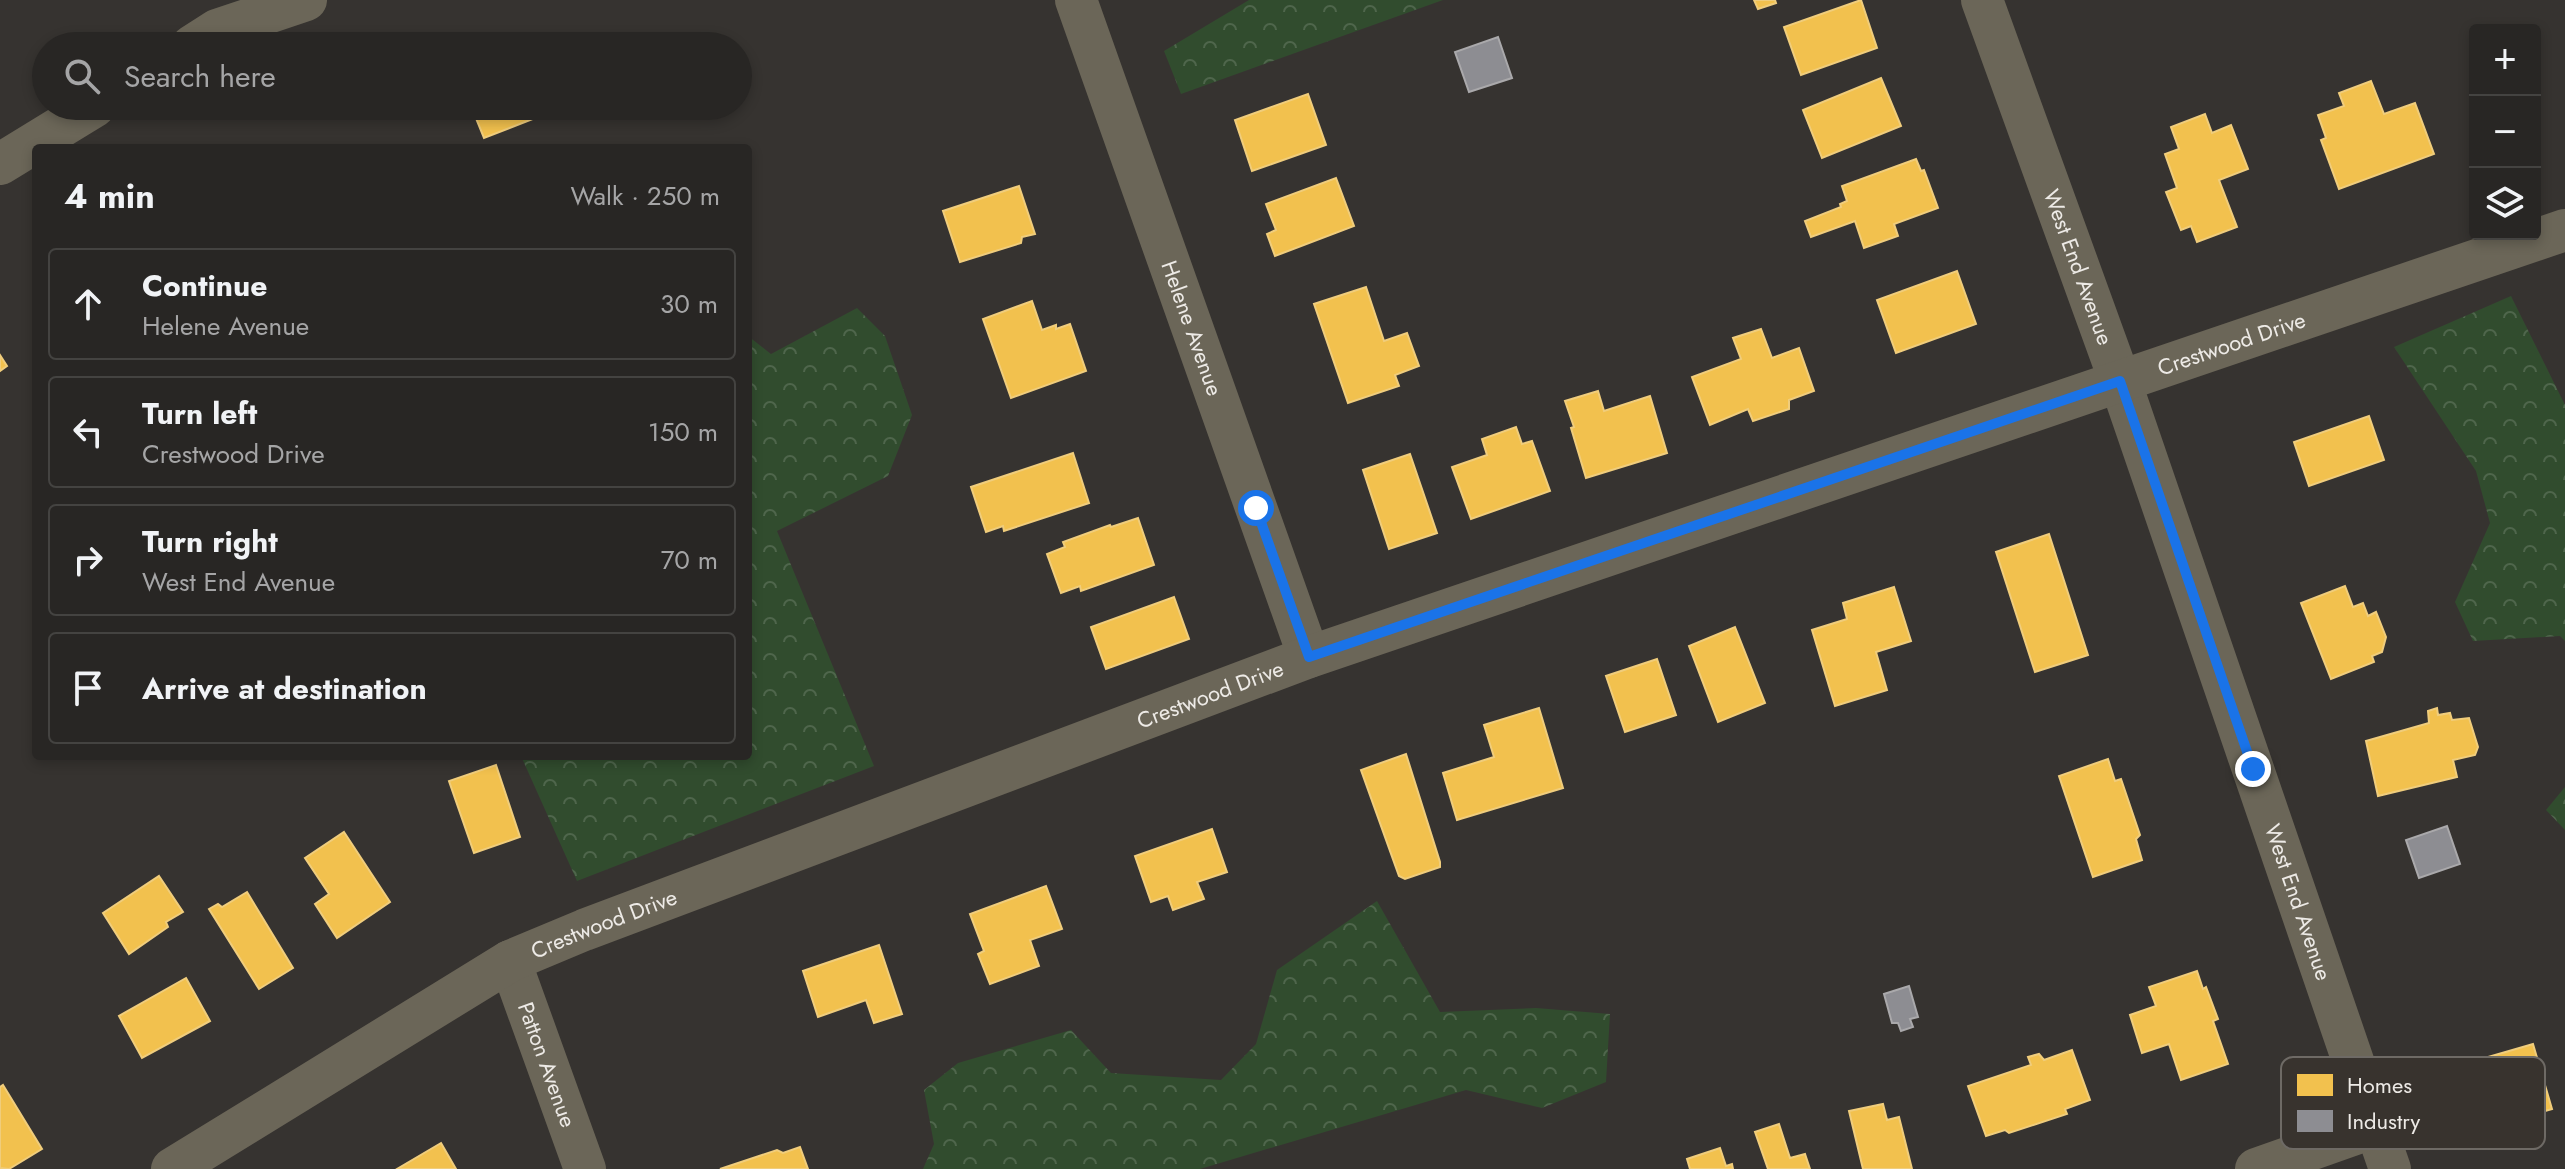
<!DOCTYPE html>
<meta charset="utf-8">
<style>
body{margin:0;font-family:Jost,sans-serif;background:#343231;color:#f1f3f6}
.controls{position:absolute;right:24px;top:24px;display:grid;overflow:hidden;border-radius:8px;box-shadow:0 4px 12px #0003}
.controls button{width:72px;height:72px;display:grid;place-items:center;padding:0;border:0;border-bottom:2px solid #444341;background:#282624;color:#f1f3f6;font:40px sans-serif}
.stop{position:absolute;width:24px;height:24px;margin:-18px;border:6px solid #1a73e8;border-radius:50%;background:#fff}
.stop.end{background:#1a73e8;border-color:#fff;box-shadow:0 2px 8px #0008}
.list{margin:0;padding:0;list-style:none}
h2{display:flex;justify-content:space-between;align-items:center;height:104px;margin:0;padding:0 32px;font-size:34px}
h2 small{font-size:26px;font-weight:400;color:#a5a5a6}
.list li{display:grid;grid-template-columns:52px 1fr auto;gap:24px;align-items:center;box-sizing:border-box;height:112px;margin:0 16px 16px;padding:0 16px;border:2px solid #444341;border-radius:8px}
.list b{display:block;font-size:30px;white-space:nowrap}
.list p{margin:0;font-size:26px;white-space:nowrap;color:#a5a5a6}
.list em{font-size:26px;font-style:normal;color:#a5a5a6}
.icon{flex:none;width:44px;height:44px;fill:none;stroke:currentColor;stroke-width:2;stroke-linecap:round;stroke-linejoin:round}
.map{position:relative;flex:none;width:2565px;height:1169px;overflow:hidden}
.search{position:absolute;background:#282624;box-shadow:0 4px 12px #0003;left:32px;top:32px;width:720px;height:88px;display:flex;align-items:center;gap:20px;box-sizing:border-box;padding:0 28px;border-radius:44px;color:#a5a5a6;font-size:30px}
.panel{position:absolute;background:#282624;box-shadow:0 4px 12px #0003;left:32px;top:144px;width:720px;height:616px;border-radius:8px}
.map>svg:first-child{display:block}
.forest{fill:url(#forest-crowns)}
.homes{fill:#f2c14e;stroke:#f0cd7c;stroke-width:2}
.industry{fill:#8d8d92;stroke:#aaa9ab;stroke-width:2}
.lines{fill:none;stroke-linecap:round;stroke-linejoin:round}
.minor{stroke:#6b6658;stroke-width:42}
.route{stroke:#1a73e8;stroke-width:10}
.labels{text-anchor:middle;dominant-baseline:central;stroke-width:8;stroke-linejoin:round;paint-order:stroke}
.street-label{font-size:22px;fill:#edeae6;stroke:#38332e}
.key{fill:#38332e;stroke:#6e6a65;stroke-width:2}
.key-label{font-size:22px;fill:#edeae6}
</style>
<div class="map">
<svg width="2565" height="1169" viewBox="0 0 2565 1169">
<defs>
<pattern id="forest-crowns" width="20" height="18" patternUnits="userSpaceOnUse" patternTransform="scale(2)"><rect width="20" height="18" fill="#314c2e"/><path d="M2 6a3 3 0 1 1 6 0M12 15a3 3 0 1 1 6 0" fill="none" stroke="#4f664c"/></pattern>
</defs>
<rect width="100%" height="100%" fill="#363330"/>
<g class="forest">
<polygon points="1249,0 1443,0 1181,94 1164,51"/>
<polygon points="2511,296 2565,405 2565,641 2560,636 2473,641 2455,602 2490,523 2476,471 2394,347"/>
<polygon points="857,308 885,336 912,415 888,476 777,531 874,766 577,881 521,756 748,756 748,336 771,354"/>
<polygon points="2565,787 2565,830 2546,810"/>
<polygon points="1377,901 1440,1012 1536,1008 1610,1014 1606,1082 1542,1108 1466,1090 1200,1169 923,1169 934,1144 924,1090 958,1063 1071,1030 1111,1073 1221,1080 1256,1044 1277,970"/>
</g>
<g class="homes">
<polygon points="1754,0 1775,0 1776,3 1758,9"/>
<polygon points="1861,0 1877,48 1801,75 1784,27"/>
<polygon points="1881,78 1901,126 1822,158 1803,110"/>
<polygon points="2371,81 2384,114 2415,103 2434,154 2339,189 2321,140 2326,138 2318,115 2344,106 2339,93"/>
<polygon points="1308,94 1326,145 1252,171 1235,120"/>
<polygon points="471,106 560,106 561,108 484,138"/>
<polygon points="2205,114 2212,133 2231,125 2248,169 2219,180 2237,227 2197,242 2191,226 2181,230 2166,192 2177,188 2165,154 2179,149 2171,127"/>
<polygon points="1916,159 1921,171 1924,170 1938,208 1894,224 1898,236 1864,248 1855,221 1811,237 1805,221 1841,207 1840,204 1847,201 1842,186"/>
<polygon points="1336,178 1354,226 1275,256 1267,234 1276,230 1266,204"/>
<polygon points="1019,186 1035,234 1022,237 1021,243 960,262 943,211"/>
<polygon points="1957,271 1976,324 1896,353 1877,300"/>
<polygon points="1366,287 1384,341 1407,333 1419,366 1395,375 1399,386 1348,403 1314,304"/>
<polygon points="1032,301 1042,330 1056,325 1056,329 1070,324 1086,371 1011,398 983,319"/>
<polygon points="1761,329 1772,358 1799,348 1814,391 1789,400 1789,409 1753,421 1748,409 1710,425 1692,377 1741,359 1733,338"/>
<polygon points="0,355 7,366 0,371"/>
<polygon points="1598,391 1604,411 1650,396 1667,453 1586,478 1571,428 1574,427 1565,401"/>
<polygon points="2369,416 2384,460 2309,486 2294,442"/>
<polygon points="1516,427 1522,444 1532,441 1550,491 1471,519 1452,467 1487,455 1482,439"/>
<polygon points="1073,453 1089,503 1004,531 1003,526 986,532 971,487"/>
<polygon points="1410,454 1437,533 1389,549 1363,470"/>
<polygon points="1138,518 1154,565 1081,591 1080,586 1061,593 1047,554 1065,547 1063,542 1110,525 1111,527"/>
<polygon points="2049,534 2088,655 2035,672 1996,552"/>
<polygon points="2345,586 2353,607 2363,603 2368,616 2376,612 2386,637 2382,652 2372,656 2374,662 2331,679 2301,603"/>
<polygon points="1894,587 1911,641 1876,652 1887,690 1835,706 1812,630 1847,619 1843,603"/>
<polygon points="1174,597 1189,639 1106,669 1091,627"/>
<polygon points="1735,627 1765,703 1718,722 1689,646"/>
<polygon points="1657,659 1676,715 1625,732 1606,676"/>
<polygon points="1539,708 1563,788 1457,820 1443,773 1494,757 1484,725"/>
<polygon points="2437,708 2438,715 2450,713 2452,720 2469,718 2478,747 2475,755 2453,760 2457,777 2378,796 2366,741 2429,723 2428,711"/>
<polygon points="1406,754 1440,862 1440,867 1405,879 1399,876 1361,770"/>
<polygon points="2108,759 2115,781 2121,779 2140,835 2136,839 2142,860 2093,877 2059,776"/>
<polygon points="496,765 520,837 474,853 449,781"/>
<polygon points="1212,829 1227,872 1197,882 1204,899 1173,910 1168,896 1151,902 1135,856"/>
<polygon points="344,832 390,902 337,938 315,904 329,894 305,858"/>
<polygon points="159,876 183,912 166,922 168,927 129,954 103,913"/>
<polygon points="1046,886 1062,929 1030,940 1039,966 990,984 978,954 984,951 970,914"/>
<polygon points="247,892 293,968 259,989 209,909 218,904 222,907"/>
<polygon points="879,945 902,1014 874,1023 866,1000 818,1017 803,971"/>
<polygon points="2197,971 2203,989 2206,987 2218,1019 2213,1021 2228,1064 2181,1080 2169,1044 2142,1053 2130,1015 2156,1006 2149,987"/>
<polygon points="186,978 210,1021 142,1058 119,1016"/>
<polygon points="2533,1044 2552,1109 2489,1127 2471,1062"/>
<polygon points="2072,1050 2090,1100 2065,1109 2067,1114 2009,1133 2005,1130 1986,1136 1968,1086 2031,1065 2028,1057 2039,1054 2044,1060"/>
<polygon points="3,1085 42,1149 9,1169 0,1168 0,1087"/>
<polygon points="1883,1104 1887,1120 1899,1117 1912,1169 1863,1169 1849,1111"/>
<polygon points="1779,1124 1790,1158 1805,1154 1810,1169 1768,1169 1755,1132"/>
<polygon points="441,1143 456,1169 397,1169"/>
<polygon points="800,1147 808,1169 720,1169 777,1150 783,1153"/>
<polygon points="1720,1148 1726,1166 1732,1164 1733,1169 1690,1169 1687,1159"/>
</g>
<g class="industry">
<polygon points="1498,37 1512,78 1469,92 1455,52"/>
<polygon points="2447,826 2460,864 2419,878 2406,840"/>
<polygon points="1909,986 1918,1017 1910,1019 1913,1027 1901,1031 1898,1023 1892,1023 1884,994"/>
</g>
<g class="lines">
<g class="minor">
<path id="s1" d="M1076,0l233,657"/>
<path id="s2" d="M1982,0l138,381 270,788"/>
<polyline points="192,46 217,30 306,0"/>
<polyline points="0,164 95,106"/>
<path id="s3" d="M510,961l75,208"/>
<path id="s4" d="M172,1169l338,-208 74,-31 725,-273 1256,-427"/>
<polyline points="2256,1169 2375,1127"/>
</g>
</g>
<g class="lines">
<polyline class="route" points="1256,508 1309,657 2120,381 2253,769"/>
</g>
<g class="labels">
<g class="street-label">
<text stroke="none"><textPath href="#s2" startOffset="284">West End Avenue</textPath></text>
<text stroke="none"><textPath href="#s1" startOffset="348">Helene Avenue</textPath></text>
<text stroke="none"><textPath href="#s4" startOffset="2226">Crestwood Drive</textPath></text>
<text stroke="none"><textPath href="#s4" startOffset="1146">Crestwood Drive</textPath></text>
<text stroke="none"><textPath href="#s2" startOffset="956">West End Avenue</textPath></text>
<text stroke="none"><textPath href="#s4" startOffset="498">Crestwood Drive</textPath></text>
<text stroke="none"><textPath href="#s3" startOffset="110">Patton Avenue</textPath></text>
</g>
</g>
<rect x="2281" y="1057" width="264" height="92" rx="12" class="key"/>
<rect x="2297" y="1074" width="36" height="22" fill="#f2c14e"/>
<rect x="2297" y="1110" width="36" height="22" fill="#8d8d92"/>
<g class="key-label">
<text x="2347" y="1093">Homes</text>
<text x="2347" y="1129">Industry</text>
</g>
</svg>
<div class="controls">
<button>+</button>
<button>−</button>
<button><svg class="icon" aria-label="layers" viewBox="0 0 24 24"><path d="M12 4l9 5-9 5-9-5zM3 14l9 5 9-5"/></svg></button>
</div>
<div class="stop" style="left:1256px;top:508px"></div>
<div class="stop end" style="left:2253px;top:769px"></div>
<div class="search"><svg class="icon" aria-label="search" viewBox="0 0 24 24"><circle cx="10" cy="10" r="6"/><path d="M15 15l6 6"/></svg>Search here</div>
<section class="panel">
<h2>4 min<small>Walk · 250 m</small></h2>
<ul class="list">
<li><svg class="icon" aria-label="ahead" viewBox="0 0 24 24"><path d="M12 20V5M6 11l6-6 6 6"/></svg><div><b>Continue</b><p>Helene Avenue</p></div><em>30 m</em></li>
<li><svg class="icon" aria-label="left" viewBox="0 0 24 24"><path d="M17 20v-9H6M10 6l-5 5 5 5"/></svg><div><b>Turn left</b><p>Crestwood Drive</p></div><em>150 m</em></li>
<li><svg class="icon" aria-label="right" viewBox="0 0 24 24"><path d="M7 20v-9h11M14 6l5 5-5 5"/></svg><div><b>Turn right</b><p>West End Avenue</p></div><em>70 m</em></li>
<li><svg class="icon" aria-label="arrive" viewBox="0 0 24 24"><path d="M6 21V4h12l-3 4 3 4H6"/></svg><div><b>Arrive at destination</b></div></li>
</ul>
</section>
</div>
